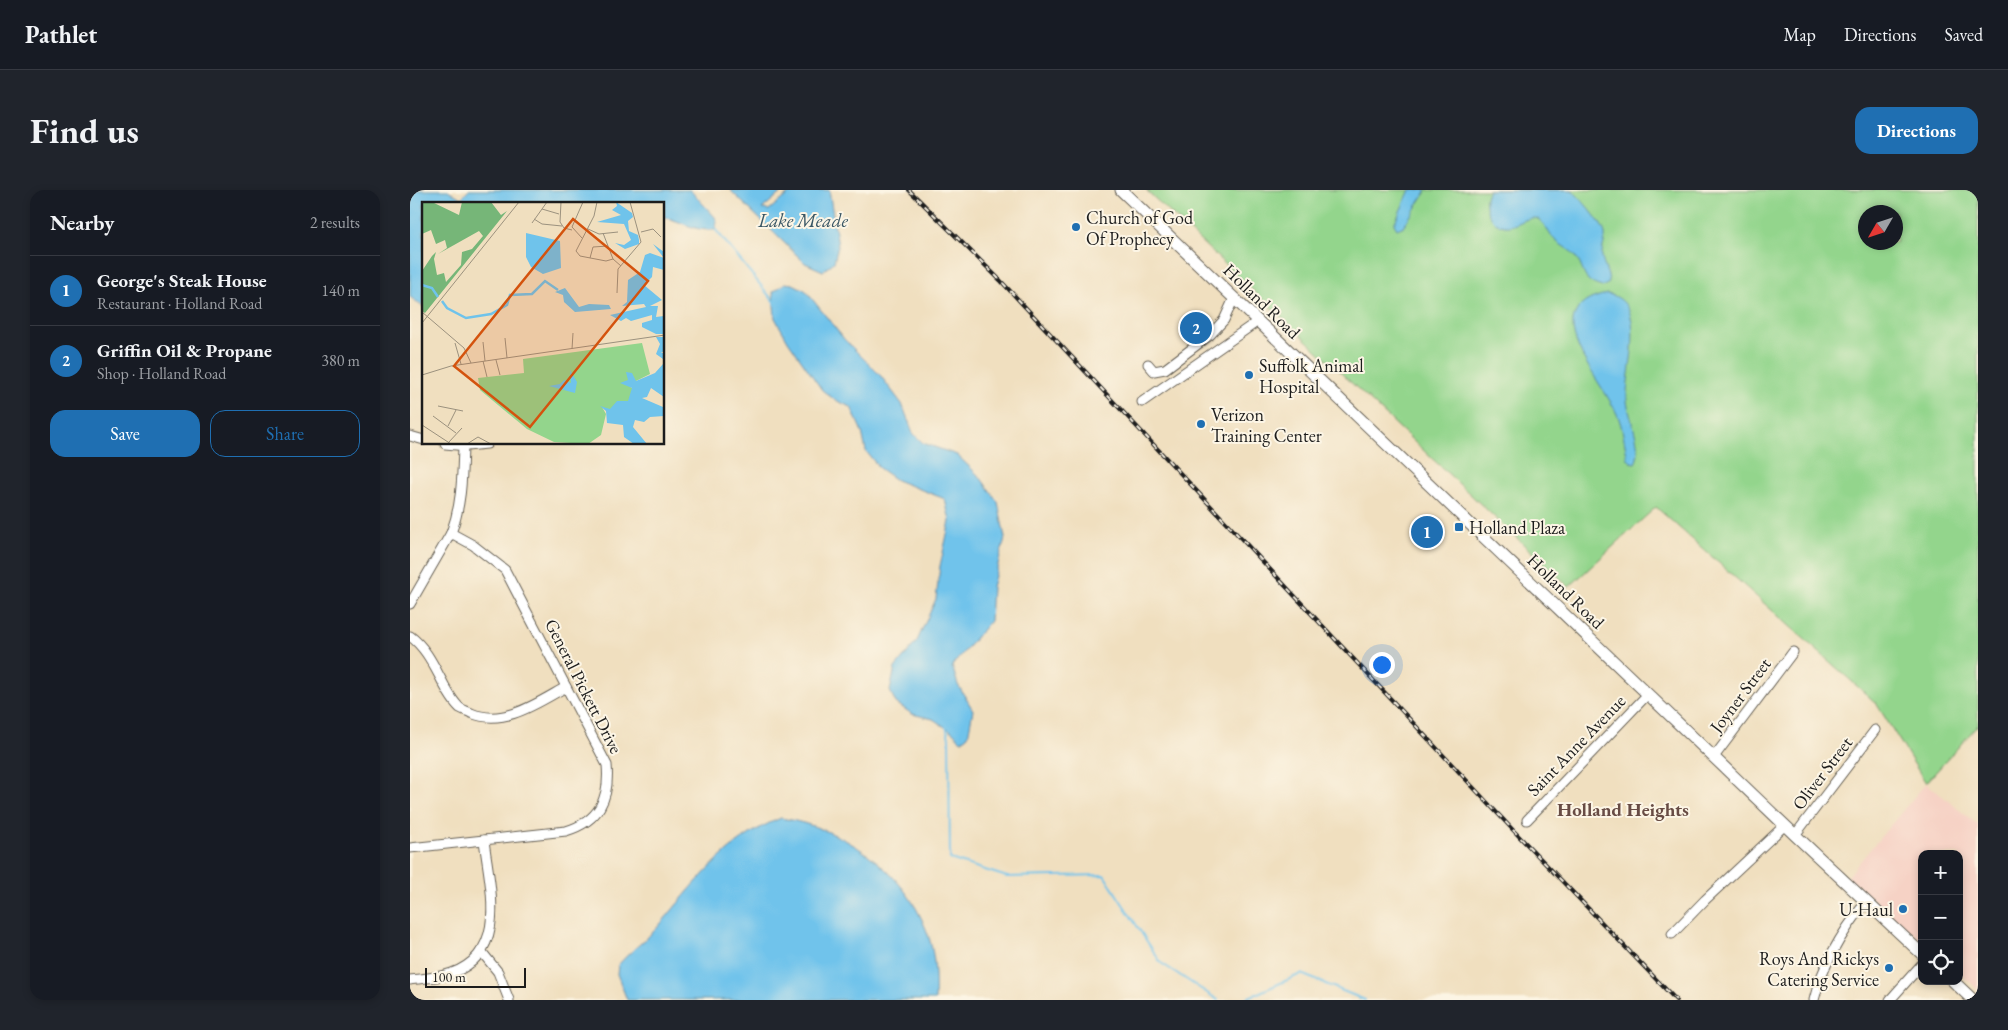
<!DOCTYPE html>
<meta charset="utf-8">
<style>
body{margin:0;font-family:"EB Garamond",serif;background:#20242c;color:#f1f3f6}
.controls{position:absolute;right:15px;bottom:15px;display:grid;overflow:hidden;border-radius:10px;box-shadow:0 2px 8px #0003}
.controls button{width:45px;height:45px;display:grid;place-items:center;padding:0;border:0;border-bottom:1px solid #363941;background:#171b24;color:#f1f3f6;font:25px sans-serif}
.compass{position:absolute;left:1448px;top:15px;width:45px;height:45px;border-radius:50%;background:#171b24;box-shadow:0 2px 8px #0003;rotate:231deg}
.scale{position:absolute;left:15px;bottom:12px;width:101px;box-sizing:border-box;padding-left:5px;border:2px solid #1c1c1c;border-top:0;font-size:14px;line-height:18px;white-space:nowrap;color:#1c1c1c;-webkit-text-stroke:4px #fcf5e5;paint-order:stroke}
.you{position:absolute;left:971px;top:474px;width:18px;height:18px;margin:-12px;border:4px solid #fff;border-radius:50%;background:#1a73e8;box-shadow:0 0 0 8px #1a73e833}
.badge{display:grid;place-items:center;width:32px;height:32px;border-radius:50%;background:#1f6fb2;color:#fff;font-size:16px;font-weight:700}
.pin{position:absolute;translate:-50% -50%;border:2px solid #fff;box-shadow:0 1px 5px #0006}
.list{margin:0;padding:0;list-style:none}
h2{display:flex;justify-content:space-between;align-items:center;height:65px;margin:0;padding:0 20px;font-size:21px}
h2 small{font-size:16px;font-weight:400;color:#9ea1a6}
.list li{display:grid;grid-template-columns:32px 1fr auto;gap:15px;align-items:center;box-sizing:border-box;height:70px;padding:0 20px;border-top:1px solid #363941}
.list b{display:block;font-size:19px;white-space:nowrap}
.list p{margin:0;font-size:16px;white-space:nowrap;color:#9ea1a6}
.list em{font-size:16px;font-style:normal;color:#9ea1a6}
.actions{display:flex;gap:10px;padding:15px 20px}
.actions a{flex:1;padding:11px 0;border:1px solid #1f6fb2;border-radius:15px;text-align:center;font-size:18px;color:#1f6fb2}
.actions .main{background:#1f6fb2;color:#fff}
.icon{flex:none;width:28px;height:28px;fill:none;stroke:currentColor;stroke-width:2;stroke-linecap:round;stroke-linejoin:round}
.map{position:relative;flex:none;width:1568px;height:810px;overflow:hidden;border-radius:15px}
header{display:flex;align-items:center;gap:30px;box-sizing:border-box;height:70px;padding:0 25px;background:#171b24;border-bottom:1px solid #363941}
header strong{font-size:24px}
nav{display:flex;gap:28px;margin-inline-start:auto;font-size:18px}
.intro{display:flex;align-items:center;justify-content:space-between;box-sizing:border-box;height:120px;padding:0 30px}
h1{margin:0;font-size:35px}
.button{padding:12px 22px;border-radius:15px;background:#1f6fb2;color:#fff;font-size:18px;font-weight:700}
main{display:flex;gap:30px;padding:0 30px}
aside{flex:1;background:#171b24;border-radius:15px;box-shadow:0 2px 8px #0003}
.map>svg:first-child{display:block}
.built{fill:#f6d2c5}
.green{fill:#93d58c;stroke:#587854;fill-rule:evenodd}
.water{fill:#6fc3eb;stroke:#467084}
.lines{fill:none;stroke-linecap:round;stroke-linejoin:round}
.stream{stroke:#6fc3eb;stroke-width:2}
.minor-casing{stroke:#666055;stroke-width:11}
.major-casing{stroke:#666055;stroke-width:13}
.minor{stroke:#fff;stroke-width:9}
.major{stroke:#fff;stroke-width:11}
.rail-casing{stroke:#1c1c1c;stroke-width:4}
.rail{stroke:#fcf5e5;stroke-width:2;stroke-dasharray:5.5;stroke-linecap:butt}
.poi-dot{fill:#1f6fb2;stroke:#fcf5e5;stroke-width:2}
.labels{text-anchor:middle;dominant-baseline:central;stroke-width:4;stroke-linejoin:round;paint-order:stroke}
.poi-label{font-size:18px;fill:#1c1c1c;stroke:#fcf5e5;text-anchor:start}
.street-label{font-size:18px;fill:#1c1c1c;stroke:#fcf5e5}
.water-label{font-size:19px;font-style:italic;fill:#395664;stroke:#fcf5e5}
.neighbourhood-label{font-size:19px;font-weight:bold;fill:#684c45;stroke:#fcf5e5}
.inset-river{fill:none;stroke:#6fc3eb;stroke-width:2.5}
.inset-road{fill:none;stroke:#9b917e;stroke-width:1}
.view{fill:#d4530e;fill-opacity:0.15;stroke:#d4530e;stroke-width:2.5}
.inset-edge{fill:none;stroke:#1c1c1c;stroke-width:2.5}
</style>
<header>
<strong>Pathlet</strong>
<nav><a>Map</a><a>Directions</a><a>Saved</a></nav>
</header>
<div class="intro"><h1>Find us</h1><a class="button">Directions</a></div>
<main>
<aside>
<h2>Nearby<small>2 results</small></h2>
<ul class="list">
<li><span class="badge">1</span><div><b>George's Steak House</b><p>Restaurant · Holland Road</p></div><em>140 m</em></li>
<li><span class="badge">2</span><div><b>Griffin Oil &amp; Propane</b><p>Shop · Holland Road</p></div><em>380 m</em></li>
</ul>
<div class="actions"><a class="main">Save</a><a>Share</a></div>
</aside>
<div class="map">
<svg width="1568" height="810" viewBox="0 0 1568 810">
<rect width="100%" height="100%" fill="#fcf5e5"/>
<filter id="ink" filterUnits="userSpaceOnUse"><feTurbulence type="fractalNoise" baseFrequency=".02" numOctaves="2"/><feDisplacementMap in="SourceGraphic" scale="10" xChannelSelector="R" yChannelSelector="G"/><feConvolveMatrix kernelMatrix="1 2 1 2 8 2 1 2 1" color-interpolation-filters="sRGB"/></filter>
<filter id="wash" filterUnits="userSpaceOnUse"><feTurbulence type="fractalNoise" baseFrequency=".0096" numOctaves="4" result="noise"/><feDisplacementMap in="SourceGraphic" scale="20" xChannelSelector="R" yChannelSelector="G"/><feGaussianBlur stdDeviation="1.12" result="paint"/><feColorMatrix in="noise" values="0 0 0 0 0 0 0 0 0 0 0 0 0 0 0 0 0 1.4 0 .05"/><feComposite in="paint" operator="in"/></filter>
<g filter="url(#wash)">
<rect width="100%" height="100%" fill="#f0dfbf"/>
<polygon class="built" points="1516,593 1568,635 1568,799 1549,783 1549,664 1512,664 1512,751 1437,687"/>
<path class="green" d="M736,0h832v535l-52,58 -50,-80 -220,-196 -87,80zM1456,22h30v30h-30z"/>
<g class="water">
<path d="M0,0h38l13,8 8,-8h221l25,27 2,5 -2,8c-23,1 -31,-8 -51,-13v-13h-240v103l-14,-10z"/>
<polygon points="320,0 374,0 352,19 359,20 383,0 419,0 428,56 424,72 413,81 395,73"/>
<polygon points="1000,0 1017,0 994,36 987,39 984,34"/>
<path d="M1079,0h83c8,8 31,33 33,44 1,6 -4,15 -3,23 1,9 7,16 7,26l-7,4c-21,-6 -16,-15 -26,-30 -4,-7 -15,-11 -21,-17 -6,-5 -10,-17 -17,-21 -9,-5 -23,9 -33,7 -17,-2 -24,-23 -16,-36z"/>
<polygon points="375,93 383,94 395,100 434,149 470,185 492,214 503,243 513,253 547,265 570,287 588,312 595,348 582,397 580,431 542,476 548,495 563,520 558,546 551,551 544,543 523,529 502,524 486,513 480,501 485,478 507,451 526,409 530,376 540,331 535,309 486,290 469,278 456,261 452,242 441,217 425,210 412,200 378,151 365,128 363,102"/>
<path d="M1197,104c44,7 18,78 20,106 1,16 17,49 8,63l-4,-1 -3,-3c-4,-15 -5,-32 -11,-45 -17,-37 -84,-105 -10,-120z"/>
<path d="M371,628c62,10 122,51 145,111 9,22 10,47 9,71h-308l-10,-26 1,-9c12,-14 27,-24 39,-37 37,-43 70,-89 124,-110z"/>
</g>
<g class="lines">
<g class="stream">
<polyline points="305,39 365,113"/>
<polyline points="536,536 539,548 540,669 597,687 694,685 751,773 808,810"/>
<polyline points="832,810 891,784 955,810"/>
</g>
</g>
</g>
<g filter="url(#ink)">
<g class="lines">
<g class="minor-casing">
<g id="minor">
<polyline points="738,174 744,181 755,179 800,145 814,130 824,108"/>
<polyline points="732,212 848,131"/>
<polyline points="0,246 14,250"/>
<polyline points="35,254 57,256 77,254"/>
<path d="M0,414l41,-71c11,-29 11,-57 12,-87"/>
<path d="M0,446c15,11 23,28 31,43 5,10 11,22 19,29 3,2 7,3 11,5 33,14 66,-10 95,-26"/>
<polyline points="1304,567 1383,462"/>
<polyline points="1117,630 1238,504"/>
<polyline points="1385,645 1465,540"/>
<path d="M0,658l156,-17c33,-10 44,-32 41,-66l-102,-195 -32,-25 -22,-12"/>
<polyline points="1262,744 1295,710 1375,635"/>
<polyline points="71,761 88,782 99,810"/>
<path d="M0,790c14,-2 29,-2 42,-7 58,-21 37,-88 32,-133"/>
<path d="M1404,810c9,-37 28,-68 52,-98"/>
<polyline points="1480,810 1512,774"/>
</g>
</g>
<g class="major-casing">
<g id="major">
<polyline points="711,0 1385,645 1512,764"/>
<polyline points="1543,791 1563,810"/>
</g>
</g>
<use href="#minor" class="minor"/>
<use href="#major" class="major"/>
<g class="rail-casing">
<polyline id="rail" points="499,0 590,90 1103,640 1266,810"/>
</g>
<use href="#rail" class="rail"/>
</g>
</g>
<g class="poi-dot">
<circle cx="666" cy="37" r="5"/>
<circle cx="839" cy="185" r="5"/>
<circle cx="791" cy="234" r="5"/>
<rect x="1044" y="332" width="10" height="10" rx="2.5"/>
<circle cx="1493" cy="719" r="5"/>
<circle cx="1479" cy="778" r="5"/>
</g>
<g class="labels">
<g class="poi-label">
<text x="676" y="27">Church of God<tspan x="676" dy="21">Of Prophecy</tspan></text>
<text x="849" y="175">Suffolk Animal<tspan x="849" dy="21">Hospital</tspan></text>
<text x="801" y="224">Verizon<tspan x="801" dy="21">Training Center</tspan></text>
<text x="1059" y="337">Holland Plaza</text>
<text x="1483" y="719" text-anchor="end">U-Haul</text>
<text x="1469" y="768" text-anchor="end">Roys And Rickys<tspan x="1469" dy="21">Catering Service</tspan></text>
</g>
<g class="street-label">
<text transform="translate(852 111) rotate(44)">Holland Road</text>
<text transform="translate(1156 401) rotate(44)">Holland Road</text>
<text transform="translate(174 496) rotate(63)">General Pickett Drive</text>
<text transform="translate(1330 505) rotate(-53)">Joyner Street</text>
<text transform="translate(1166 555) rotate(-46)">Saint Anne Avenue</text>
<text transform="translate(1412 583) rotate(-53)">Oliver Street</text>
</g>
<g class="water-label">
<text x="393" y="30">Lake Meade</text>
</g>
<g class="neighbourhood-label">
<text x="1213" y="619">Holland Heights</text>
</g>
</g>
<g transform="translate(12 12)">
<rect width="242" height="242" fill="#f0dfbf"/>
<path d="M220,141l8,31 -22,11 5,4 -5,15 -19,6 -7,-3 4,7 -5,21 -13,9 -34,-2 -27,-13 -47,-39 -2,-12 46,-5 -1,-14z" fill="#93d58c"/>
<path d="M0,0h10l27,13 3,-13h29l10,13 6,-4 -82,102 -3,-2v-40l10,-15 4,-4 -2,7 3,16 7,-2 2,9 15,-17 1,-13 10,-3 11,-13 -4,-5 -41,23 9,-6 -2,-8 -9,4 -5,-14 -9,4z" fill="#76b678"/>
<path d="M194,0l16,11 1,4 -5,4 1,10 9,4 1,5v4l-14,5 -10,-6 9,2 7,-5 -7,-16 -27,-2 24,-7 -9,-5 5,-4zM104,31l34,8 1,27 -18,6 -12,-7 -5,-10zM231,42l11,8v18l-11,-3 -1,10 -8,8 18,15 -12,6h8l-2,11 8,-1v18h-8l-14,-7v-4l10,-3v-5l-21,6 -5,-3 -5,3 -11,-6 36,-8 -2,-3 -22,2 5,-4 1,-22 12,-8 5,-17 5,-2 14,5zM143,86l14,19 10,-3 20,1 2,4 -36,3 -11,-10 -1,-7 -8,-3zM234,135h8v14l-3,2h3v44l-13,-9 -4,9 -5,1 21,9 1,9 -14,1 -6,5 -9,-2 -2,7 14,17h-13l-10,-7 -1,-12 -16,-2 -1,-12 -6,-5 10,3 7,-8h11l4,-13 -12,-5 8,-3 -2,-8 6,1 4,8 19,-8 8,-9v-5l-7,-5 4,-10zM148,168l7,12 -2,11 -26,-7 11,-2 4,-4 7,3z" fill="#6fc3eb"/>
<path class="inset-river" d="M0,83l10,3 6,9M20,99l5,7 19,10 25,-4 16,-9 3,-10 22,-1 13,-13 13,9"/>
<path class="inset-road" d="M139,0l-1,20 4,6 8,2M175,0l-3,14 -18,35 4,5 26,5 7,-2M120,7l17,5M112,17l8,5 20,2M110,21l15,-21M166,27l11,5 19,-2M219,30l12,-3 8,8M181,31l10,26 8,7M160,36l-10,-11 11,-25M168,56l3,-11 15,-1M195,91l1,-24 23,-27 -11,-40M0,110l42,36 7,15M0,121l97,-121M83,136l2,20M61,140l2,19M33,141l6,21M150,147l1,-16M74,158l4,15M61,159l4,16M0,173l29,-9 214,-31M16,204l25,5M11,214l23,17M0,223l29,19M26,224l8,-16M26,241l14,-15M45,242l11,-7 13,7"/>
<path class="view" d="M151,17l75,62 -118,146 -76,-61z"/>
<rect width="242" height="242" class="inset-edge"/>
</g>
</svg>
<div class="controls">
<button>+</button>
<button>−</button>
<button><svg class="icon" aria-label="locate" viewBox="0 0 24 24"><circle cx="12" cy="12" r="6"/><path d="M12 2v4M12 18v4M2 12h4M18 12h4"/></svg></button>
</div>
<svg class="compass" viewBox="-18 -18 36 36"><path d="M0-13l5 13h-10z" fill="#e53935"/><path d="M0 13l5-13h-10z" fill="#9ea1a6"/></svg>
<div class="scale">100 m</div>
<div class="you"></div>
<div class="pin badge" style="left:1017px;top:342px">1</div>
<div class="pin badge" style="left:786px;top:138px">2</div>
</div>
</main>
